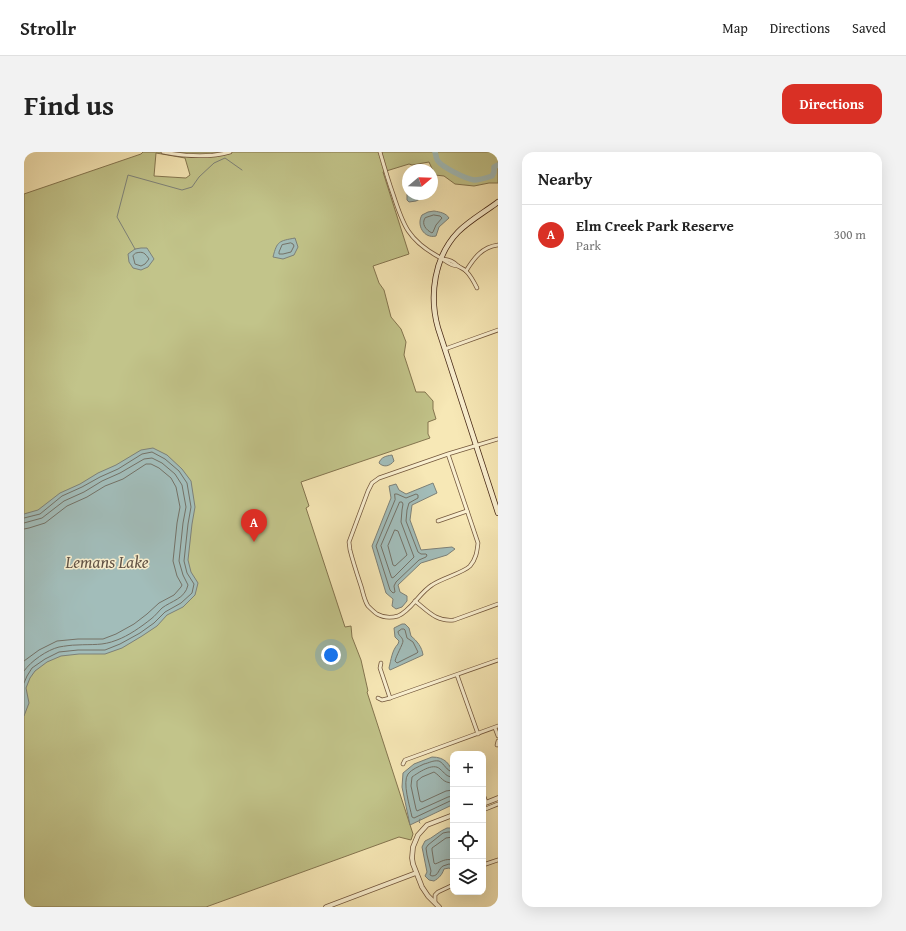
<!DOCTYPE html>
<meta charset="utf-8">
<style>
body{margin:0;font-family:"Gentium Book Plus",serif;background:#f2f2f2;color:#222}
.controls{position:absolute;right:12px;bottom:12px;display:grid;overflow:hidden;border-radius:8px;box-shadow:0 4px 16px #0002}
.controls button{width:36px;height:36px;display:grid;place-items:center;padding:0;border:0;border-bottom:1px solid #e0e0e0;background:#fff;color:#222;font:20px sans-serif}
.compass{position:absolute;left:378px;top:12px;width:36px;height:36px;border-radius:50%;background:#fff;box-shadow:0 4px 16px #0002;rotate:71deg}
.you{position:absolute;left:307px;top:503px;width:14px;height:14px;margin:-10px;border:3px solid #fff;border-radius:50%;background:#1a73e8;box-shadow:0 0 0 6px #1a73e833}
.badge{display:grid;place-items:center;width:26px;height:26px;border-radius:50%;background:#d93025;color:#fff;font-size:13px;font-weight:700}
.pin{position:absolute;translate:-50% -33px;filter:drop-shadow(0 1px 2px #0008)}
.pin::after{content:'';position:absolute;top:21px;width:14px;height:12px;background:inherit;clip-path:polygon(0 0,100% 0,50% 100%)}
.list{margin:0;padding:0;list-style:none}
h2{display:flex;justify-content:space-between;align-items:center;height:52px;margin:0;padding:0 16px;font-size:17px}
h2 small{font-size:13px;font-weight:400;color:#767676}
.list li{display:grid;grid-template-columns:26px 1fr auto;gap:12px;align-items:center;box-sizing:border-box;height:60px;padding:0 16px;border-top:1px solid #e0e0e0}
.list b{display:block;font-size:15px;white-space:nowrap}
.list p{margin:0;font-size:13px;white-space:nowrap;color:#767676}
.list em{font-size:13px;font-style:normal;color:#767676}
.icon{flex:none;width:22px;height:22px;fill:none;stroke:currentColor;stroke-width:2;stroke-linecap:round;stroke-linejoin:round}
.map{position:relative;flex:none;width:474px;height:755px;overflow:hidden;border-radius:12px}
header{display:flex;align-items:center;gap:24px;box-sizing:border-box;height:56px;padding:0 20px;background:#fff;border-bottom:1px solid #e0e0e0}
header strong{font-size:19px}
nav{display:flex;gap:22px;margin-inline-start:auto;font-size:14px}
.intro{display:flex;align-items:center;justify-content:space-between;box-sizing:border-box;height:96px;padding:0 24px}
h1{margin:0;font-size:28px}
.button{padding:10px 18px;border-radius:12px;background:#d93025;color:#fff;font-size:14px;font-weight:700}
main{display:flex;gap:24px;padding:0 24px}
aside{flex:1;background:#fff;border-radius:12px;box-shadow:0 4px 16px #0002}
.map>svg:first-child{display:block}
.green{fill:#c2c48a;stroke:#84754f;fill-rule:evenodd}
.water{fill:#a2bdba;stroke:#7d8178}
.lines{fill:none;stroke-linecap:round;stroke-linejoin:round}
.shore{stroke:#747267;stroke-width:1}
.stream{stroke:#7d8178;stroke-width:1}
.river{stroke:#a2bdba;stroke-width:5.5}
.minor-casing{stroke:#72563c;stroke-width:4.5}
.tertiary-casing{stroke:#72563c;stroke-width:5.5}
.secondary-casing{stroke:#452614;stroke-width:6}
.minor{stroke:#faf0d0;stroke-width:3}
.tertiary{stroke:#faf0d0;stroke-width:4}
.secondary{stroke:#faf0d0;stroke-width:4.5}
.labels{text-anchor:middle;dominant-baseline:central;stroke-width:3;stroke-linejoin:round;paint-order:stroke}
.water-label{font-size:17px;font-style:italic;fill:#615346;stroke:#faf0d0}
</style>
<header>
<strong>Strollr</strong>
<nav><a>Map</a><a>Directions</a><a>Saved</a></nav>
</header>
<div class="intro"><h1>Find us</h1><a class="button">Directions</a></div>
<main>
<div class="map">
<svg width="474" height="755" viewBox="0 0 474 755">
<rect width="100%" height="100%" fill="#f7e8b6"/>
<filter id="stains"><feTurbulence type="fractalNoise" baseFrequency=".005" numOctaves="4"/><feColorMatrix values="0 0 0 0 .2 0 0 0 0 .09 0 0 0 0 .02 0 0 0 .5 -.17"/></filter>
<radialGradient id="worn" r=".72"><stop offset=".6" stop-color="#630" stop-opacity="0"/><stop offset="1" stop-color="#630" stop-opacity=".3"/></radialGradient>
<path class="green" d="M119,0h355v31h-9l-15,3 -19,-2 -11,-8 -9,-1 -6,-13 -17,3 -3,-1 -26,8 26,82 -36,12 6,17 5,7 7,27 10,12 5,13 -2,13 12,37h9l8,9v8l3,10 -8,3v12l2,4 -129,44 8,24 -3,2 39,119 6,-1 1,11 9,23 7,31 -1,1 46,142 -2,6 -12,-3 -193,70h-182v-713l117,-40zM132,1l29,5 5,17 -4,3 -32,-2z"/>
<g class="water">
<polygon points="384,20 384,42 399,42 398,46 392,49 385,50 383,48 383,40 381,31 382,21"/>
<path d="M410,59c6,1 12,2 15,7l-10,9 -3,9c-12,3 -20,-11 -14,-21l6,-3z"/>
<path d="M271,86l3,9 -4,8 -11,4 -10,-2c4,-16 6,-16 22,-19z"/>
<polygon points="117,96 123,96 130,107 124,115 117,118 109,116 105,110 104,102 111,97"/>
<polygon points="129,296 143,303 158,317 167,329 171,355 168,372 164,408 167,420 174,431 171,443 159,455 143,463 133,474 118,484 98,496 81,502 55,502 37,504 23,510 11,519 6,526 2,536 5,551 0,564 0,362 14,358 36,341 56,332 74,321 92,313 117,298"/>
<path d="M368,303l2,6c-4,5 -10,7 -15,2 2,-6 7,-7 13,-8z"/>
<polygon points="409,331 413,341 388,353 386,368 397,398 428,395 431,397 423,403 397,411 374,433 376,440 383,444 383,449 378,455 372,457 368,454 369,447 362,441 348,394 367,346 365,334 372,332 375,338 382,342"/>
<path d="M378,472h3l4,4 2,8c6,5 11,11 12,19l-33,15 -1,-2c2,-8 3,-18 9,-24l1,-3 -4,-4 -1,-9z"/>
<path d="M408,605c26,0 22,29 20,48l-42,20 -8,-38 1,-14 11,-9z"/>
<path d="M423,676h6v42l-4,-2 -5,1c-2,6 -5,9 -10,12l-5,-1 -4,-4 2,-4 -5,-25 3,-6c8,-3 14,-10 22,-13z"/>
</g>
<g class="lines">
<g class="shore">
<path d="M410,63l6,1 2,2 -6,7 -3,7 -1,1c-6,-3 -11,-9 -7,-15z"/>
<polygon points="267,91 269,92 270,94 267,100 259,102 255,102 255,100 258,93"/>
<path d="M112,101c7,-2 9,0 13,6l-4,5 -4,2 -6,-2 -2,-8z"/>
<polygon points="371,342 373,342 382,346 392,342 394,343 394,346 385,351 383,358 382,369 394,400 397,402 402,402 403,403 402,405 395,408 372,430 370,434 371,440 369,441 366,438 352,394 371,348"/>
<polygon points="376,350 378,350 379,352 378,358 377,370 390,405 370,425 368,426 367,424 357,394"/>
<polyline points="0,366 16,362 38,344 58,335 76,325 94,317 118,302 128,300 141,307 155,319 163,331 167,355 164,372 160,409 163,421 170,432 168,441 157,451 141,460 130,471 116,481 96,492 81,498 54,498 35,500 21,507 8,516 3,524 0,531"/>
<path d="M0,371l18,-5 22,-17 20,-9 18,-11 18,-8 24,-14 8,-1 10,5 13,11 7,11 4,22 -3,16 -4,38 4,14 5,10c-3,14 -17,16 -26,23 -4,4 -7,8 -11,11 -10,8 -23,17 -34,21 -15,6 -24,4 -40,5 -6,0 -12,1 -18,2 -12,3 -28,14 -35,24"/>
<polyline points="0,377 5,376 21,371 43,354 63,345 81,334 99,327 122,312 127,312 135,316 147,326 152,335 156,355 153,371 149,409 153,424 158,433 157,435 150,443 135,451 123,462 110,472 92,482 79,487 54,487 33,489 15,498 0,509"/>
<polygon points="371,378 374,379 383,403 371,414 369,413 364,394"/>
<path d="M378,477h2l1,1 2,8 6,4 5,10 -1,1 -20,10 -2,-2c1,-5 8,-17 8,-20 -1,-5 -4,-4 -5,-9z"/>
<path d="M429,620c-7,-1 -8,-8 -14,-11 -6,-1 -10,2 -15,3 -6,3 -12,5 -16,10 -6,8 2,33 4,43l2,1 36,-17h3"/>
<path d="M429,625c-7,0 -8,-4 -13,-8 -7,-7 -22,4 -28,8l-1,9 5,23 1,2 31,-14 5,-1"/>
<path d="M429,631c-11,0 -11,-6 -19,-11l-12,5 -5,4v5l3,15 2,1 24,-11 7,-1"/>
<path d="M429,680h-5l-5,1 -15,12 -2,3 1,7 4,16 -1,4 2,1c7,0 6,-7 11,-10l6,-2 4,1"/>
<path d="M429,685l-7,1 -14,10v2l2,13 1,1c6,-2 10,-6 18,-4"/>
</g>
<g class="stream">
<polyline points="111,97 93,65 104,23 158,38 168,35 175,25 190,11 201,6 218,18"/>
<polyline points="396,667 395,670 396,671"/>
</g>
<path class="river" d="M411,0c1,3 1,7 3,9 4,6 28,18 36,19 6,0 12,-2 18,-4l2,-4v-5l4,-2"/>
<g class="minor-casing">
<g id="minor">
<path d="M139,0c21,4 46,6 67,0"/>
<path d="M356,0c4,14 8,28 13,42 10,31 15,46 46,63 6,3 11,9 19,9"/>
<path d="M419,107c7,1 10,2 15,7 3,2 6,3 8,5 5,5 8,11 11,17"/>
<path d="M442,119c8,-13 16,-24 32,-26"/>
<polyline points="421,197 474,178"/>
<path d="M424,302l30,89c-1,9 -2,16 -8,23 -7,7 -28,12 -38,19 -13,8 -21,26 -34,31 -7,2 -14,2 -21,-2 -3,-2 -6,-5 -9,-8 -4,-6 -5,-14 -7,-20 -4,-12 -8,-24 -11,-36l-1,-8 19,-51 4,-8 7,-5 69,-24 50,-15"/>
<polyline points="414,369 443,359"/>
<path d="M391,449c13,10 21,21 39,19l44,-16"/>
<polyline points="357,511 356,516 366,546"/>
<polyline points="433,523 454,582"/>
<polyline points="354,546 358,548 366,546 474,508"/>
<polyline points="471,576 474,584"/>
<polyline points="473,593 474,589"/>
<polyline points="379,612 381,608 474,574"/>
<polyline points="459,642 462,650"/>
<polyline points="459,658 474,652"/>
<polyline points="459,713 474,708"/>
<polyline points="411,750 411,743 414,740 429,733"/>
</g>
</g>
<g class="tertiary-casing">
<g id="tertiary">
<polyline points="459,652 474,646"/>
<polyline points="302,755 392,721"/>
<polyline points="415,755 404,744 398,735 389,712 388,706 389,695 394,683 403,673 429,663"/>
</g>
</g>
<g class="secondary-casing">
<path id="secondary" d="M474,50c-13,10 -28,18 -40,30 -24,25 -29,64 -20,96l60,185"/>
</g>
<use href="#minor" class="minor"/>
<use href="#tertiary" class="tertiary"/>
<use href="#secondary" class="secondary"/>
</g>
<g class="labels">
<g class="water-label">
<text x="83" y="409">Lemans Lake</text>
</g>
</g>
<rect width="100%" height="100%" filter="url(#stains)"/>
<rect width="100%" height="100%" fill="url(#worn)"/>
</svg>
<div class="controls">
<button>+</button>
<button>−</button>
<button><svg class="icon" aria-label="locate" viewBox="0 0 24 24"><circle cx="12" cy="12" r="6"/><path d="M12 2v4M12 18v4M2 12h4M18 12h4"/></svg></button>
<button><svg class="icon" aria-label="layers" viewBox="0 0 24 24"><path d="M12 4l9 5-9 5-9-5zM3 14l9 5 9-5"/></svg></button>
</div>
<svg class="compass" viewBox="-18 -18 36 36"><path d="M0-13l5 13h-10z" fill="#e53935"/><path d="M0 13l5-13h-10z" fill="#767676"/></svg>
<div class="you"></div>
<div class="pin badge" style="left:230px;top:390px">A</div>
</div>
<aside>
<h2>Nearby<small></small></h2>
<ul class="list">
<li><span class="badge">A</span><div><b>Elm Creek Park Reserve</b><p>Park</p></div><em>300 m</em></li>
</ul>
</aside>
</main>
